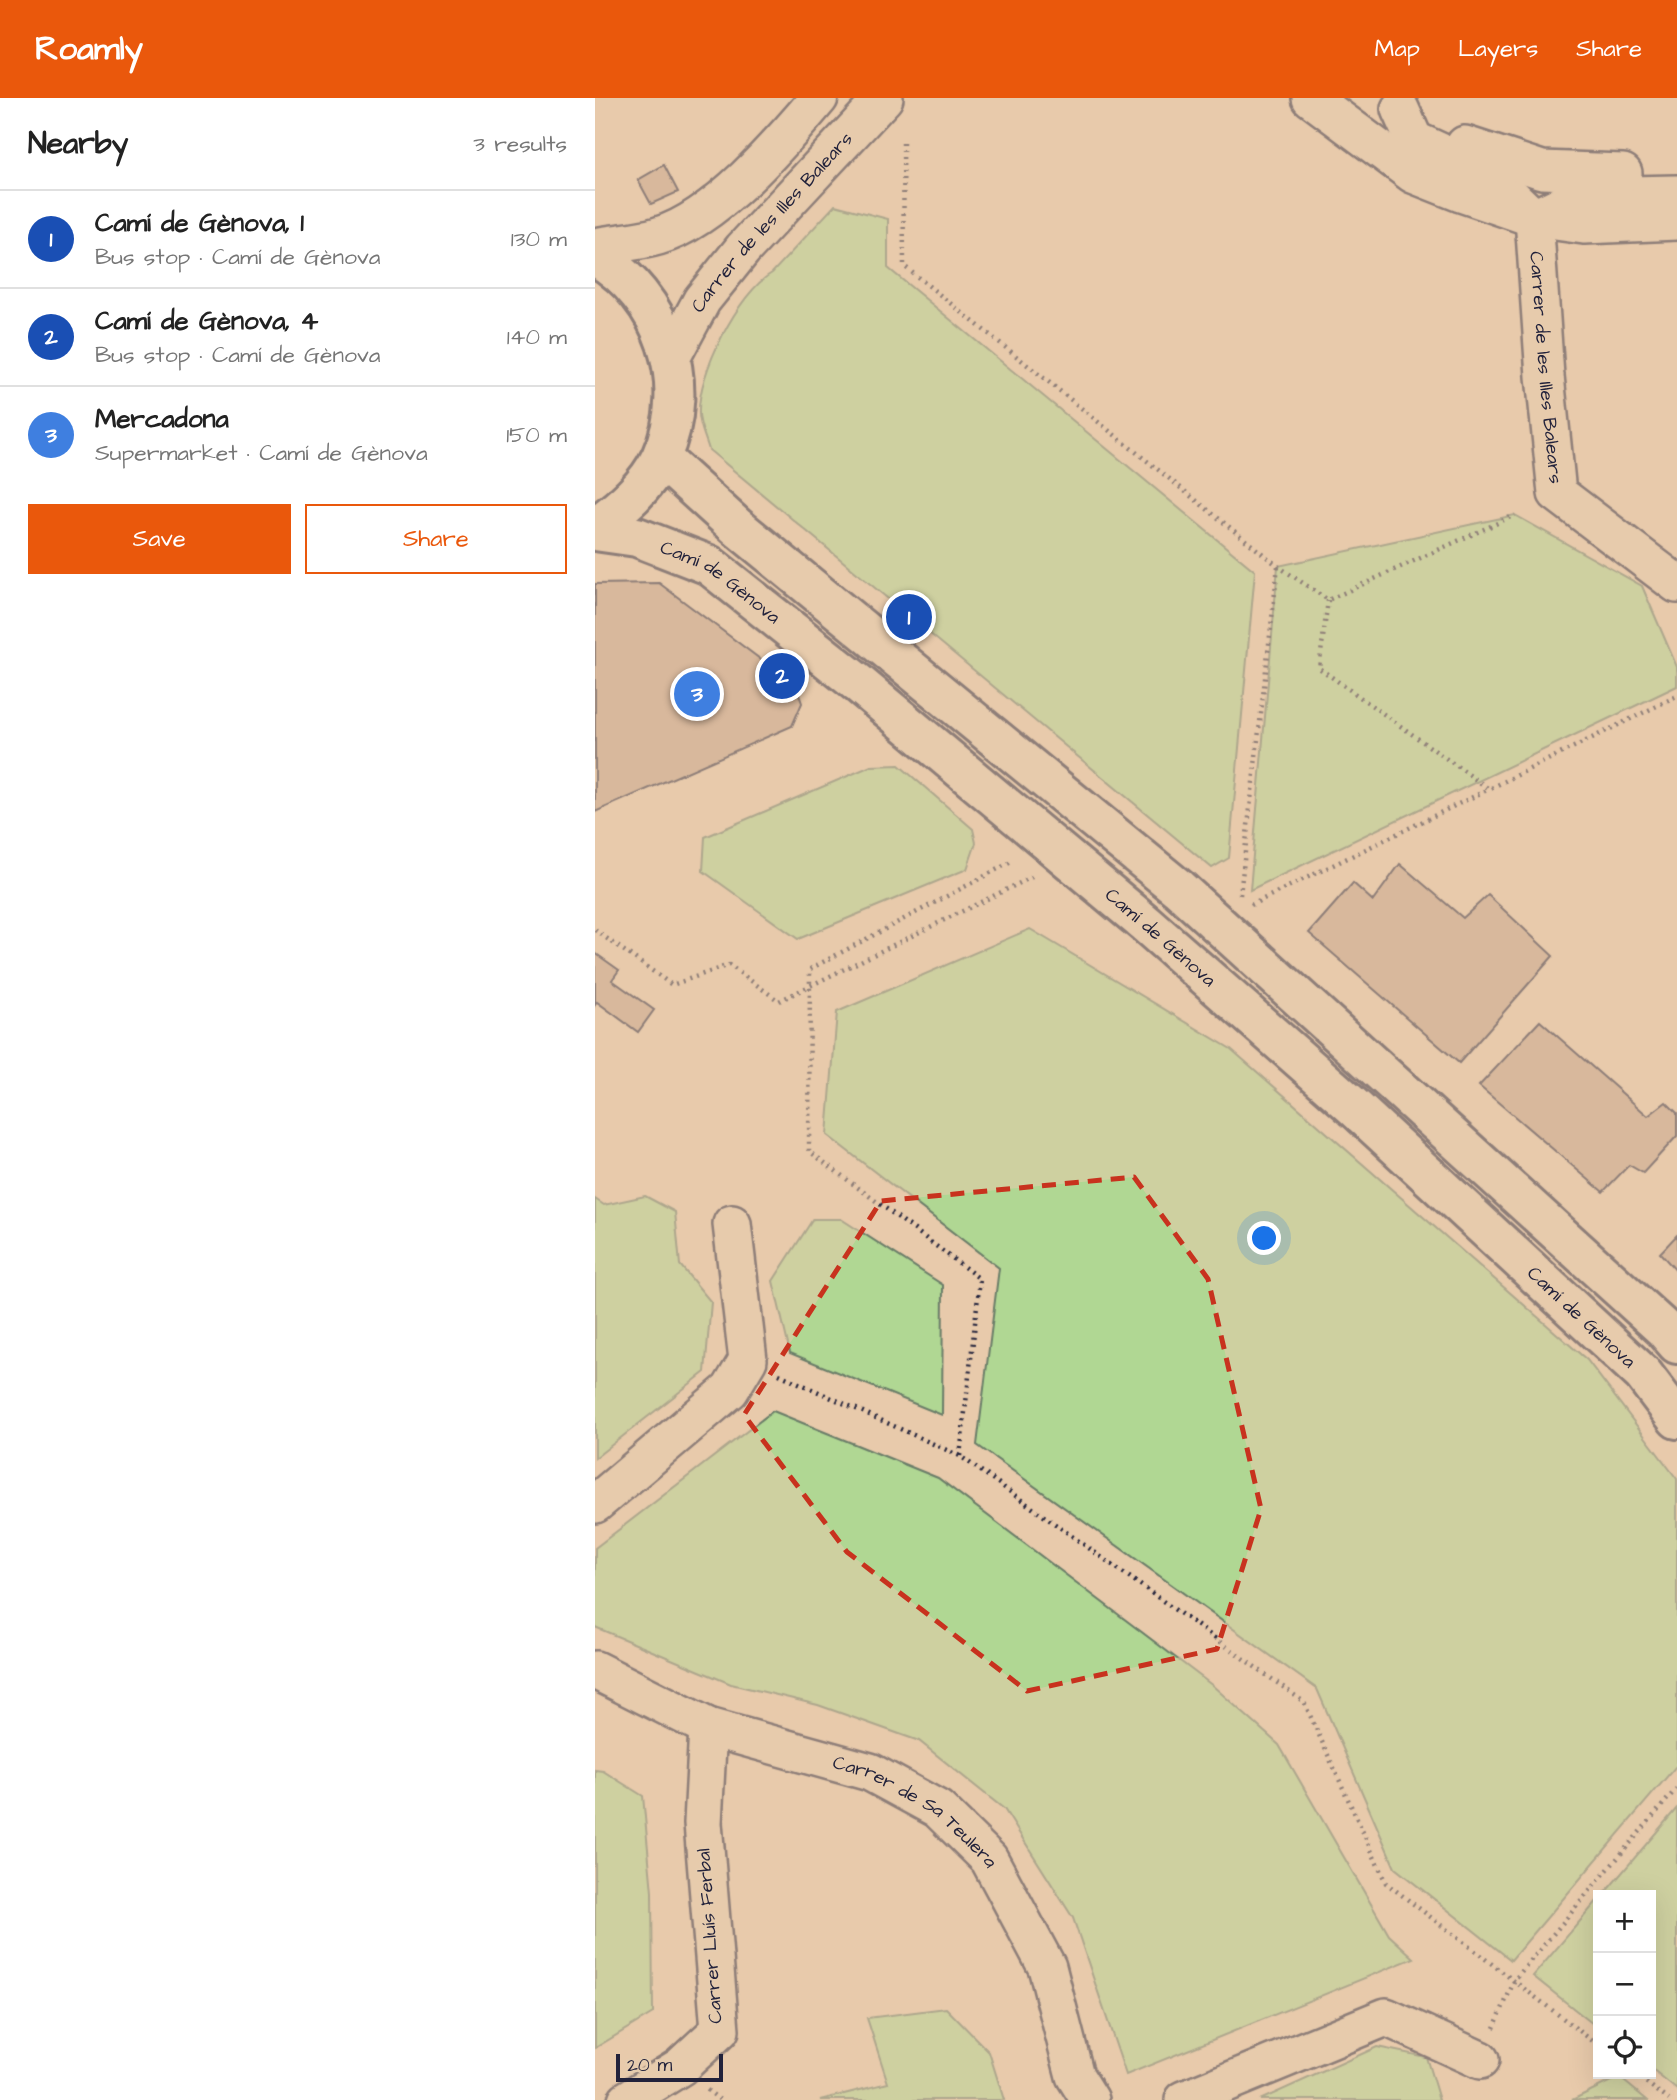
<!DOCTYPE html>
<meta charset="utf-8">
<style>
body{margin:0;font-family:"Architects Daughter",sans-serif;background:#f6f6f6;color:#222}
.controls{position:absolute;right:21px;bottom:21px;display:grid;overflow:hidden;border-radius:0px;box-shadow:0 7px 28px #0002}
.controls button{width:63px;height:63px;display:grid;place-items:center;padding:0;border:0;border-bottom:2px solid #e0e0e0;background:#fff;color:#222;font:35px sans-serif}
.scale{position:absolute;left:21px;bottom:18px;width:107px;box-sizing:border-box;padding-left:7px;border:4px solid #22223b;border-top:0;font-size:19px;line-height:24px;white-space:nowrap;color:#22223b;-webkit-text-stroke:5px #e6ccae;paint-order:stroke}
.you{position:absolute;left:670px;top:1141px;width:24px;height:24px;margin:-18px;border:5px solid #fff;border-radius:50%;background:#1a73e8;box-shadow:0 0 0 10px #1a73e833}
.badge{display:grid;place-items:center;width:46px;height:46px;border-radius:50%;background:#ea580c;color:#fff;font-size:23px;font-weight:700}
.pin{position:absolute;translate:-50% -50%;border:4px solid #fff;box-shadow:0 2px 7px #0006}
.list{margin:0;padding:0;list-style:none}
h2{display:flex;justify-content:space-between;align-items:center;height:91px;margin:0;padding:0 28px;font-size:30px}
h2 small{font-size:23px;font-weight:400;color:#767676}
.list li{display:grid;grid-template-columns:46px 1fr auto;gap:21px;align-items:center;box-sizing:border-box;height:98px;padding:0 28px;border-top:2px solid #e0e0e0}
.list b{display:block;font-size:26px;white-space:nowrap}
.list p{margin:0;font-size:23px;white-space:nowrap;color:#767676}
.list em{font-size:23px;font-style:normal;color:#767676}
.actions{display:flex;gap:14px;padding:21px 28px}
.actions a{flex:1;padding:16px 0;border:2px solid #ea580c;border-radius:0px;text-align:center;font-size:24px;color:#ea580c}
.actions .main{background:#ea580c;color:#fff}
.icon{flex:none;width:38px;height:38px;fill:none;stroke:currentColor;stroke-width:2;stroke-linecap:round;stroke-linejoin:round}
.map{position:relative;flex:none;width:1082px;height:2002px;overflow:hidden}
header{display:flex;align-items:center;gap:42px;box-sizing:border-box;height:98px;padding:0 35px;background:#ea580c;color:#fff}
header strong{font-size:33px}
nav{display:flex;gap:38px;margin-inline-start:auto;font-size:24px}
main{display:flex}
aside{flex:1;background:#fff}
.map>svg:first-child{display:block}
.green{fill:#b0d793;stroke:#697c67;stroke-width:2}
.building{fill:#c5a389;stroke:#22223b;stroke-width:2}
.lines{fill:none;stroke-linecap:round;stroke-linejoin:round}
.street-casing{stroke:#22223b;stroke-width:42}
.secondary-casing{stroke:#22223b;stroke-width:44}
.path{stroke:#22223b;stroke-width:4.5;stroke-dasharray:2 5;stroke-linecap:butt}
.street{stroke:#e6ccae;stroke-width:37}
.secondary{stroke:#e6ccae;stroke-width:38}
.marked{fill:none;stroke:#c8321e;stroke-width:5;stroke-dasharray:14 9;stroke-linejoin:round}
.labels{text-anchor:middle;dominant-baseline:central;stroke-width:5;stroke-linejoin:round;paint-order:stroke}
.street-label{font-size:19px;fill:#22223b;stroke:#e6ccae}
</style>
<header>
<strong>Roamly</strong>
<nav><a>Map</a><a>Layers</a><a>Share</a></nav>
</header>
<main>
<aside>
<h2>Nearby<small>3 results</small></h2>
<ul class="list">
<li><span class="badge" style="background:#1a4fb4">1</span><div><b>Camí de Gènova, 1</b><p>Bus stop · Camí de Gènova</p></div><em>130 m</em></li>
<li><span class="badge" style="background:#1a4fb4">2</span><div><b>Camí de Gènova, 4</b><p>Bus stop · Camí de Gènova</p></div><em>140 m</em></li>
<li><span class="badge" style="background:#3f7fe0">3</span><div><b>Mercadona</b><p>Supermarket · Camí de Gènova</p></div><em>150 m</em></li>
</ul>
<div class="actions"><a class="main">Save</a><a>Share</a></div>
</aside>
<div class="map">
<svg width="1082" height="2002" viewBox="0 0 1082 2002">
<rect width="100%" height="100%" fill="#e8caab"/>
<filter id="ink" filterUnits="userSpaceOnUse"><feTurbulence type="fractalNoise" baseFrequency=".0143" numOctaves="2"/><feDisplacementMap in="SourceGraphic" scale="14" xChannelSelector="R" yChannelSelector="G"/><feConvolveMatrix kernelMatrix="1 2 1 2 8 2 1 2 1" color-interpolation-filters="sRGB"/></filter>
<g filter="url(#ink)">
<g class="green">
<path d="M240,107l53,14v49l367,303 -26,287 -17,10 -503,-418c-3,-11 -10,-25 -10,-36 -2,-40 40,-122 73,-141z"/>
<polygon points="920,417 1047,488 1082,569 1082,588 655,792 683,468"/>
<polygon points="304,667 378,731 381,745 372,771 203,841 108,773 110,739 276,668"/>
<polygon points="435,831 636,951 992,1262 1082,1381 1082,1667 916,1862 800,1770 722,1591 382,1347 404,1170 232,1037 242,914"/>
<polygon points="50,1098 80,1114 85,1167 116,1204 110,1274 0,1360 0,1101 9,1107"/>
<polygon points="218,1121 246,1121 348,1187 347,1317 195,1255 178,1183"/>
<polygon points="178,1313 343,1380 618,1588 684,1647 794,1837 819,1860 531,1977 478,1820 409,1711 324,1643 223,1607 136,1586 0,1529 0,1450"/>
<polygon points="0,1672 8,1673 48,1698 57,1794 58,1915 0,1950"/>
<polygon points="1082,1710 1082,1992 1056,1971 1056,1797 1008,1797"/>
<polygon points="1003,1802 1003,1930 938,1878"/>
<polygon points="351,1910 394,1954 409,2002 225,2002 293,1985 272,1920"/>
<polygon points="782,1949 831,1959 844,2002 665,2002"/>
<polygon points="1024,1979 1052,2002 977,2002"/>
</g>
<g class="building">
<polygon points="69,67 83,94 56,106 43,82"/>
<polygon points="64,485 201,588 207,605 197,628 0,714 0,486"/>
<polygon points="805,766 868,820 893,797 958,858 864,965 714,835 758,785 778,803"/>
<polygon points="0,855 24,872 17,882 59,912 43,934 2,904 0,907"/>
<polygon points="945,923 1053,1018 1071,1004 1082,1015 1082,1038 1048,1075 1034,1067 1008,1094 884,988"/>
<polygon points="1082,1137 1082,1174 1065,1155"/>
</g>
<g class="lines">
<g class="street-casing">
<g id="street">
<polyline points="716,0 818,76 866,95 939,120 989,127 1082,123"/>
<polyline points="805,11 819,42 893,76 939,120 985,98 1082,96"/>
<polyline points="870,47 947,72 1028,75"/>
<path id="s1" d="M939,120l11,158 12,117 120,91"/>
<path d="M0,149c21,-4 43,-5 63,-11 57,-16 123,-93 161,-138"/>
<path id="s2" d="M77,258l30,-56 41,-51 141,-151"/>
<polyline points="0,1406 135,1292 153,1262 137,1126"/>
<path id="s3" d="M0,1572l113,57 162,45 68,37 51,50 58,108 28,109 15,24"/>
<polyline points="32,2002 85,1969 125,1932 108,1725 113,1629"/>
<polyline points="589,2002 791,1919 885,1962"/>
</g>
</g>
<g class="secondary-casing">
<g id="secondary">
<path d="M0,158c69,40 99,127 66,201 -14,30 -40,51 -66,70"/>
<polyline points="66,360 142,429 583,790 1069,1231 1082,1246"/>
<path id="s4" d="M0,433l42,6 72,28 150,119 287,240 208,183 289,267 34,45"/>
</g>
</g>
<g class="path">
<polyline points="308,45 309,168 683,468 733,502 920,417"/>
<polyline points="733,502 724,570 894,691 1082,598"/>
<polyline points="645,797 683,468"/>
<polyline points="656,807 894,691"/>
<polyline points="0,832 77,887 134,867 184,903 437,779"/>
<polyline points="184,1276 365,1358 709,1604 791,1785 1003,1947"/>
<polyline points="365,1358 385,1181 214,1053 215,871 418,763"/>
<polyline points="899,1930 920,1881 1082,1690"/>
<polyline points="1040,1976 1074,2002"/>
<polyline points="112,1992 125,2002"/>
</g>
<use href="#street" class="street"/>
<use href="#secondary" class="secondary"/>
</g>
</g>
<path d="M0 0H1082V2002H0ZM539,1079l74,102 53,230 -44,140 -190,42 -180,-139 -103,-137 137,-214z" fill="#e8caab" fill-opacity=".55" fill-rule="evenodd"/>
<path class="marked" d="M539,1079l74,102 53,230 -44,140 -190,42 -180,-139 -103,-137 137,-214z"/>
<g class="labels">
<g class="street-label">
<text stroke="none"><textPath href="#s2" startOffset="168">Carrer de les Illes Balears</textPath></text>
<text stroke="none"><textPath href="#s1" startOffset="150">Carrer de les Illes Balears</textPath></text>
<text stroke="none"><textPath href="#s4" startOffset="138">Camí de Gènova</textPath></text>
<text stroke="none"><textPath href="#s4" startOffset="705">Camí de Gènova</textPath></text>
<text stroke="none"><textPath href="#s4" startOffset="1272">Camí de Gènova</textPath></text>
<text stroke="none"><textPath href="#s3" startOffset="354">Carrer de Sa Teulera</textPath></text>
<text transform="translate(115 1838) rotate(-94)">Carrer Lluís Ferbal</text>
</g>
</g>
</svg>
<div class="controls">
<button>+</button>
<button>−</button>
<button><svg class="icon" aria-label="locate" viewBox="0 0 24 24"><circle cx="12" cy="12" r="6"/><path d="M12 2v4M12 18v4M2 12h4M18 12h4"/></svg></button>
</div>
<div class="scale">20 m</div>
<div class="you"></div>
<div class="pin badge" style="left:314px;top:519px;background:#1a4fb4">1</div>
<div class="pin badge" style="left:187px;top:578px;background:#1a4fb4">2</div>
<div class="pin badge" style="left:102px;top:596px;background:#3f7fe0">3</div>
</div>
</main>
